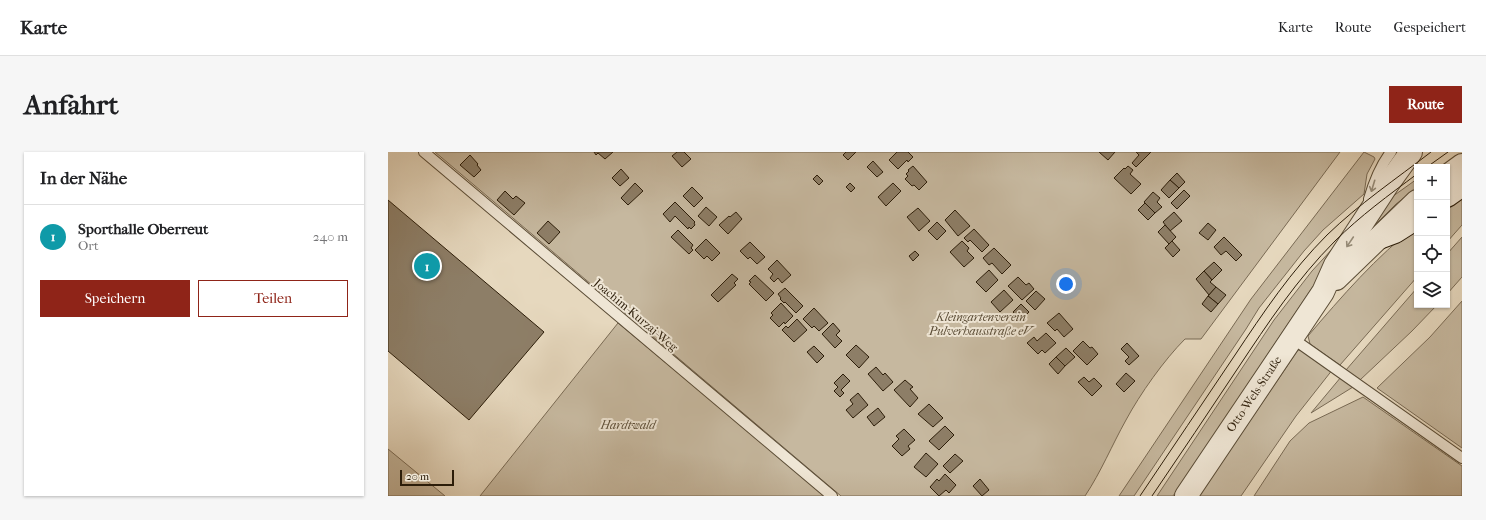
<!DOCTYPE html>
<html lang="de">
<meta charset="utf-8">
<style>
body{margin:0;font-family:"IM FELL French Canon",serif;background:#f6f6f6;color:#202124}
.controls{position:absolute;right:12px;top:12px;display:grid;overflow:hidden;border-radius:0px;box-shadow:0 1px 3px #0004}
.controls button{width:36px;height:36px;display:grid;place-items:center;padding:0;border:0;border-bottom:1px solid #e0e0e0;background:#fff;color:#202124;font:20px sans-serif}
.scale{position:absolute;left:12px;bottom:10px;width:54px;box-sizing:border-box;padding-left:4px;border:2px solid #2c1d09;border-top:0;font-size:11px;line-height:14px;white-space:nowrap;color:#2c1d09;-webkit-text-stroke:3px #efe6d5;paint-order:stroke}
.you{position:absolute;left:678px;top:132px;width:14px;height:14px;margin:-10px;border:3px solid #fff;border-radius:50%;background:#1a73e8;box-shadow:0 0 0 6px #1a73e833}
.badge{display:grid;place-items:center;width:26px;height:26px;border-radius:50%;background:#8f2418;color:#fff;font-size:13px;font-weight:700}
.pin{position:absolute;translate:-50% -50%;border:2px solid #fff;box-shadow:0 1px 4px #0006}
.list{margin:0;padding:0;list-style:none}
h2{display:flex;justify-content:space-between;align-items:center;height:52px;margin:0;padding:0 16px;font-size:17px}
h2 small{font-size:13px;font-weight:400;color:#757577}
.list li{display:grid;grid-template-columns:26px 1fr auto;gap:12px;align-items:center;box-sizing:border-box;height:64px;padding:0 16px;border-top:1px solid #e0e0e0}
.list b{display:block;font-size:15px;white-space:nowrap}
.list p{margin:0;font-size:13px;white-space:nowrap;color:#757577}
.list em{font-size:13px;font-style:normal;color:#757577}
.actions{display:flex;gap:8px;padding:12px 16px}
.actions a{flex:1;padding:9px 0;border:1px solid #8f2418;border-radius:0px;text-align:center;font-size:14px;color:#8f2418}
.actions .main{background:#8f2418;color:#fff}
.icon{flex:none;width:22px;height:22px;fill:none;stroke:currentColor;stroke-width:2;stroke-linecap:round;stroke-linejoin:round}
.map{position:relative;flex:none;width:1074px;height:344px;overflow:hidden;border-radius:0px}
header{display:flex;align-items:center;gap:24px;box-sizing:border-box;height:56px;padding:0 20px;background:#fff;border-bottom:1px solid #e0e0e0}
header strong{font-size:19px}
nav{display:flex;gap:22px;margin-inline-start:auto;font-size:14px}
.intro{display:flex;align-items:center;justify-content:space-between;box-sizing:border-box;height:96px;padding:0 24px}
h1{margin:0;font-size:28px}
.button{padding:10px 18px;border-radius:0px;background:#8f2418;color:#fff;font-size:14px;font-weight:700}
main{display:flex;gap:24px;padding:0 24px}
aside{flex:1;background:#fff;border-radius:0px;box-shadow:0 1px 3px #0004}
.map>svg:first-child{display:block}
.green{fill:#c6b89f;stroke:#796a54}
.building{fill:#8d7e67;stroke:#2c1d09}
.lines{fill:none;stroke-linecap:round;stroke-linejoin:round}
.service-casing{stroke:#5a4c36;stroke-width:12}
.tertiary-casing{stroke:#5a4c36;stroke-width:24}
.secondary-casing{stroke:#2c1d09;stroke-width:24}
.service{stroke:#efe6d5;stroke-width:10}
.tertiary{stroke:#efe6d5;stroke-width:22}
.secondary{stroke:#efe6d5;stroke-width:22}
.tram{stroke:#2c1d09;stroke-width:1}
.oneway{stroke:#978c79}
.labels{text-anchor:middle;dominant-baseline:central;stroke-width:4;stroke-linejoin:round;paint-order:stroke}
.street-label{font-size:12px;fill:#2c1d09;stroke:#efe6d5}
.park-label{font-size:12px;font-style:italic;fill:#5a4c36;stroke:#efe6d5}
</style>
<header>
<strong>Karte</strong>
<nav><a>Karte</a><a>Route</a><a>Gespeichert</a></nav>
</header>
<div class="intro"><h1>Anfahrt</h1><a class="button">Route</a></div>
<main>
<aside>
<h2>In der Nähe<small></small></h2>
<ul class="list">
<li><span class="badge" style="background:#0f9aa8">1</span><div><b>Sporthalle Oberreut</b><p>Ort</p></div><em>240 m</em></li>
</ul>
<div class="actions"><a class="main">Speichern</a><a>Teilen</a></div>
</aside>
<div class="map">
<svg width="1074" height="344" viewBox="0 0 1074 344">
<rect width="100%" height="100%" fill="#e6d8be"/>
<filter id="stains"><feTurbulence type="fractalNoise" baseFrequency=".005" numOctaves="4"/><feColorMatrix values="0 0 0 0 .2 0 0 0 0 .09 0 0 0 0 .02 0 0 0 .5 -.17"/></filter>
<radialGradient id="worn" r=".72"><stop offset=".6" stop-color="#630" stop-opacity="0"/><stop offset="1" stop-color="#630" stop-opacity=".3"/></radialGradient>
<g class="green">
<path d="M47,0h905l-139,187h-16c-21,21 -45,55 -59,81 -14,25 -25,52 -41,76h-244z"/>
<polygon points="976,0 986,5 987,7 979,22 976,42 935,78 916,99 871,156 858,177 746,344 731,344 863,147"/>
<polygon points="1029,27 1029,36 1008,52 980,80 994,52"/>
<polygon points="1074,38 1074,73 1059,90 1059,50"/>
<path d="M1029,73v52l-77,88 -30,-21 -2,-8c34,-40 68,-79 109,-111z"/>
<polygon points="1074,85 1074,125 1059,142 1059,102"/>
<polygon points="946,95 934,121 785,344 769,344 886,168 924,119"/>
<polygon points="1029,136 1029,153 1049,153 1024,179 972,228 958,218"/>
<polygon points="1074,149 1074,296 989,236 1042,185"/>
<polygon points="230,171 438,344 92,344"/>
<polygon points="910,198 915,198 945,217 908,264 853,344 811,344"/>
<polygon points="953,225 965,235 923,261"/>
<polygon points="975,245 1074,314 1074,344 866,344 902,289 921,271"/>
<polygon points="0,297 57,344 0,344"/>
</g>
<g class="building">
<polygon points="206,0 225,0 217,7 210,1 208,3"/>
<polygon points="289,0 296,0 303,7 294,15 284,4"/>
<polygon points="458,0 468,0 460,8 455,3"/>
<polygon points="509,0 520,0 525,5 520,10 519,8 510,17 501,8"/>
<polygon points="711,0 727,0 720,8"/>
<polygon points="748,0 763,0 748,15 744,11 751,3"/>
<polygon points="82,3 90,12 89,13 93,18 86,25 72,13"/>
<polygon points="485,9 495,20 489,25 479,15"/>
<polygon points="525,14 539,30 531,38 526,33 524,34 517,27 520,24 518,22 521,19 520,18"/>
<polygon points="740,14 745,18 742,22 753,32 743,42 726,26 736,16 737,17"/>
<polygon points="233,17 241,26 232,34 224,26"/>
<polygon points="789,21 797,30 791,36 782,28"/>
<polygon points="429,23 435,29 431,33 425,27"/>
<polygon points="782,28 791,36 781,46 773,38"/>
<polygon points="247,31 255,39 240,53 233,46"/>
<polygon points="462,31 467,36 463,40 458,35"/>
<polygon points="505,31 513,39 498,54 490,45"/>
<polygon points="304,35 315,46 306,55 295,44"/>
<polygon points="796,38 802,44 789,57 783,51"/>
<polygon points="117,39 125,47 128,44 137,51 126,63 109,48"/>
<polygon points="765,40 772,46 769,50 774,55 767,61 756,50"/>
<polygon points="0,48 156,180 81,268 0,199"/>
<polygon points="287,50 307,70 306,71 307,73 303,77 301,75 300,77 287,64 282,70 275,62"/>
<polygon points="757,51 767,61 760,68 750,58"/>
<polygon points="318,55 329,65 321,74 310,64"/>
<polygon points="530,56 542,69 531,79 519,65"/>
<polygon points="567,58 582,74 570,84 557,68"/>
<polygon points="348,60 354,67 340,82 331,73 341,64 342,65"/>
<polygon points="786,60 794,69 782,79 775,70"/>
<polygon points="160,69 172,80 161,92 149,81"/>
<polygon points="549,70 558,79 549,88 540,79"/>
<polygon points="820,71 828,78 820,88 811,81"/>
<polygon points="777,73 788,85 781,92 770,80"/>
<polygon points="586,77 601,93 594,100 582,88 580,90 576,86"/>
<polygon points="290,78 305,93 303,96 305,98 301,102 283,85"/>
<polygon points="836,85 854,103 848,109 838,99 833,103 826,95"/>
<polygon points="318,87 332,101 324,109 319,104 316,107 307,98"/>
<polygon points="574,89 581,96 579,99 586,106 576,115 562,100"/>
<polygon points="784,89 792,98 785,105 777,96"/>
<polygon points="362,90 377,105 369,112 362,105 360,107 352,99"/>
<polygon points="606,96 623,113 614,122 604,111 601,113 595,106"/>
<polygon points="527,99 531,103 525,109 521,104"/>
<polygon points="389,108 403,123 394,131 390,126 386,130 382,126 385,122 380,117"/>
<polygon points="826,110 834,118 824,128 816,119"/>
<polygon points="601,118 610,128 598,140 588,130"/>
<polygon points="816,119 824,128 822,130 828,135 821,143 808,127"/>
<polygon points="344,122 350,127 346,131 348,133 330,150 323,143"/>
<polygon points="367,123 386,141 378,149 361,132 363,130 361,129"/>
<polygon points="630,125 638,133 641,131 646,137 634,148 620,134"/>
<polygon points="828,135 838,143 830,152 820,144"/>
<polygon points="397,136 415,154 408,161 397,150 396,151 392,147 393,146 390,142"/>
<polygon points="616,138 625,148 612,160 603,150"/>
<polygon points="648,139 657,147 647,158 638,149"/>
<polygon points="820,144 830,152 823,160 814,152"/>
<polygon points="393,151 405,164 397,172 396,170 391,175 382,166 385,163 383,161"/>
<polygon points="633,152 641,160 633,168 625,160"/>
<polygon points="426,156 440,171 431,179 426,174 424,176 415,167"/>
<polygon points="671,161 685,177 676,185 669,177 667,179 659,171"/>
<polygon points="409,167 419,178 406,190 394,178 398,174 400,176"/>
<polygon points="445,171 452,179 448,183 454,189 447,196 434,182"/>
<polygon points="658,181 668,191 657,201 654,198 650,202 639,191 646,185 649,189"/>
<polygon points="695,189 702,196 704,195 710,202 699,213 685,199"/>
<polygon points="739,191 751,204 741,213 737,209 741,205 733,197"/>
<polygon points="468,193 481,205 471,216 458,203"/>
<polygon points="426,194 436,204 429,211 419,200"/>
<polygon points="678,196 687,205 677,214 668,205"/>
<polygon points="668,205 677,214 670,222 661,212"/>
<polygon points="488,215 495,223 497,221 505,230 495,239 480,222"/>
<polygon points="738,221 747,229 736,240 728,232"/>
<polygon points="455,222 462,229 453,238 456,241 452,245 446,239 450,235 446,231"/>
<polygon points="696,225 701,230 706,226 714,234 704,244 690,230"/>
<polygon points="517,228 525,235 522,237 530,246 522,255 506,238"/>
<polygon points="470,241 480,253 465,266 458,258 465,252 462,248"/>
<polygon points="541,252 555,266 545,275 530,262"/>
<polygon points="490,256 497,265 486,274 479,265"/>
<polygon points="557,274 566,283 551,298 541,289"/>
<polygon points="516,277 527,288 520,294 522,297 514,304 504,294 511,287 508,284"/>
<polygon points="538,301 550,312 538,325 526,315"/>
<polygon points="567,302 575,309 562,321 555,314"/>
<polygon points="557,322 568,333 561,341 558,338 551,344 542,335 549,327 551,329"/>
<polygon points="592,327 601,338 594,344 585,334"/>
</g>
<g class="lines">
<g class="service-casing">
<g id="service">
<polyline points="36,0 444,344"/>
<path d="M981,47c5,-17 11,-33 22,-47"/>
<polyline points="904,186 1074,306"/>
</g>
</g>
<g class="tertiary-casing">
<g id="tertiary">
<polyline points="1059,24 1074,13"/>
<polyline points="948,127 1029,49"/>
<polyline points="798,344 935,140 947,113 1000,32 1023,0"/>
</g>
</g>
<g class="secondary-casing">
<g id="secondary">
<polyline points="1059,44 1074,33"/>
<polyline points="991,86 1007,80 1029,66"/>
</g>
</g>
<use href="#service" class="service"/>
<use href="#tertiary" class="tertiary"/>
<use href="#secondary" class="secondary"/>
<g class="tram">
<polyline points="1039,15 1060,0"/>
<path d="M752,344c32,-47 63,-94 95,-141 28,-42 56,-84 92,-120 32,-31 69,-56 104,-83"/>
<path d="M764,344c29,-42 57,-85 86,-128 30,-45 59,-89 97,-127 25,-25 54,-46 82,-67"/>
</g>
</g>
<defs><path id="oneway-shaft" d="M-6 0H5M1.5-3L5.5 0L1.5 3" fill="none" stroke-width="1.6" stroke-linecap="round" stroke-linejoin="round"/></defs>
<g class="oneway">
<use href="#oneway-shaft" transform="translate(985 34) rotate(107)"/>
<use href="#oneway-shaft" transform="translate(962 90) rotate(124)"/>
</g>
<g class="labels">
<g class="street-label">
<text transform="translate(248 163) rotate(40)">Joachim-Kurzaj-Weg</text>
<text transform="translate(866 242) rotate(-56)">Otto-Wels-Straße</text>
</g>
<g class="park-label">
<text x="593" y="165">Kleingartenverein<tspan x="593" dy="14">Pulverhausstraße eV</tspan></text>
<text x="240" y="273">Hardtwald</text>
</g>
</g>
<rect width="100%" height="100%" filter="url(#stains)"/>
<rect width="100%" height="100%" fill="url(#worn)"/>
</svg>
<div class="controls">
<button>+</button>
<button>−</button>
<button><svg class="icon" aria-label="locate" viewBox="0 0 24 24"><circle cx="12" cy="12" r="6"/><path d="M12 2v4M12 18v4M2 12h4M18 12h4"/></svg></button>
<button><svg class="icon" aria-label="layers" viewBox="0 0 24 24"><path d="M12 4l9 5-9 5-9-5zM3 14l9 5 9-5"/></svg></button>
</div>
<div class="scale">20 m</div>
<div class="you"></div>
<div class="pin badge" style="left:39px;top:114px;background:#0f9aa8">1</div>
</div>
</main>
